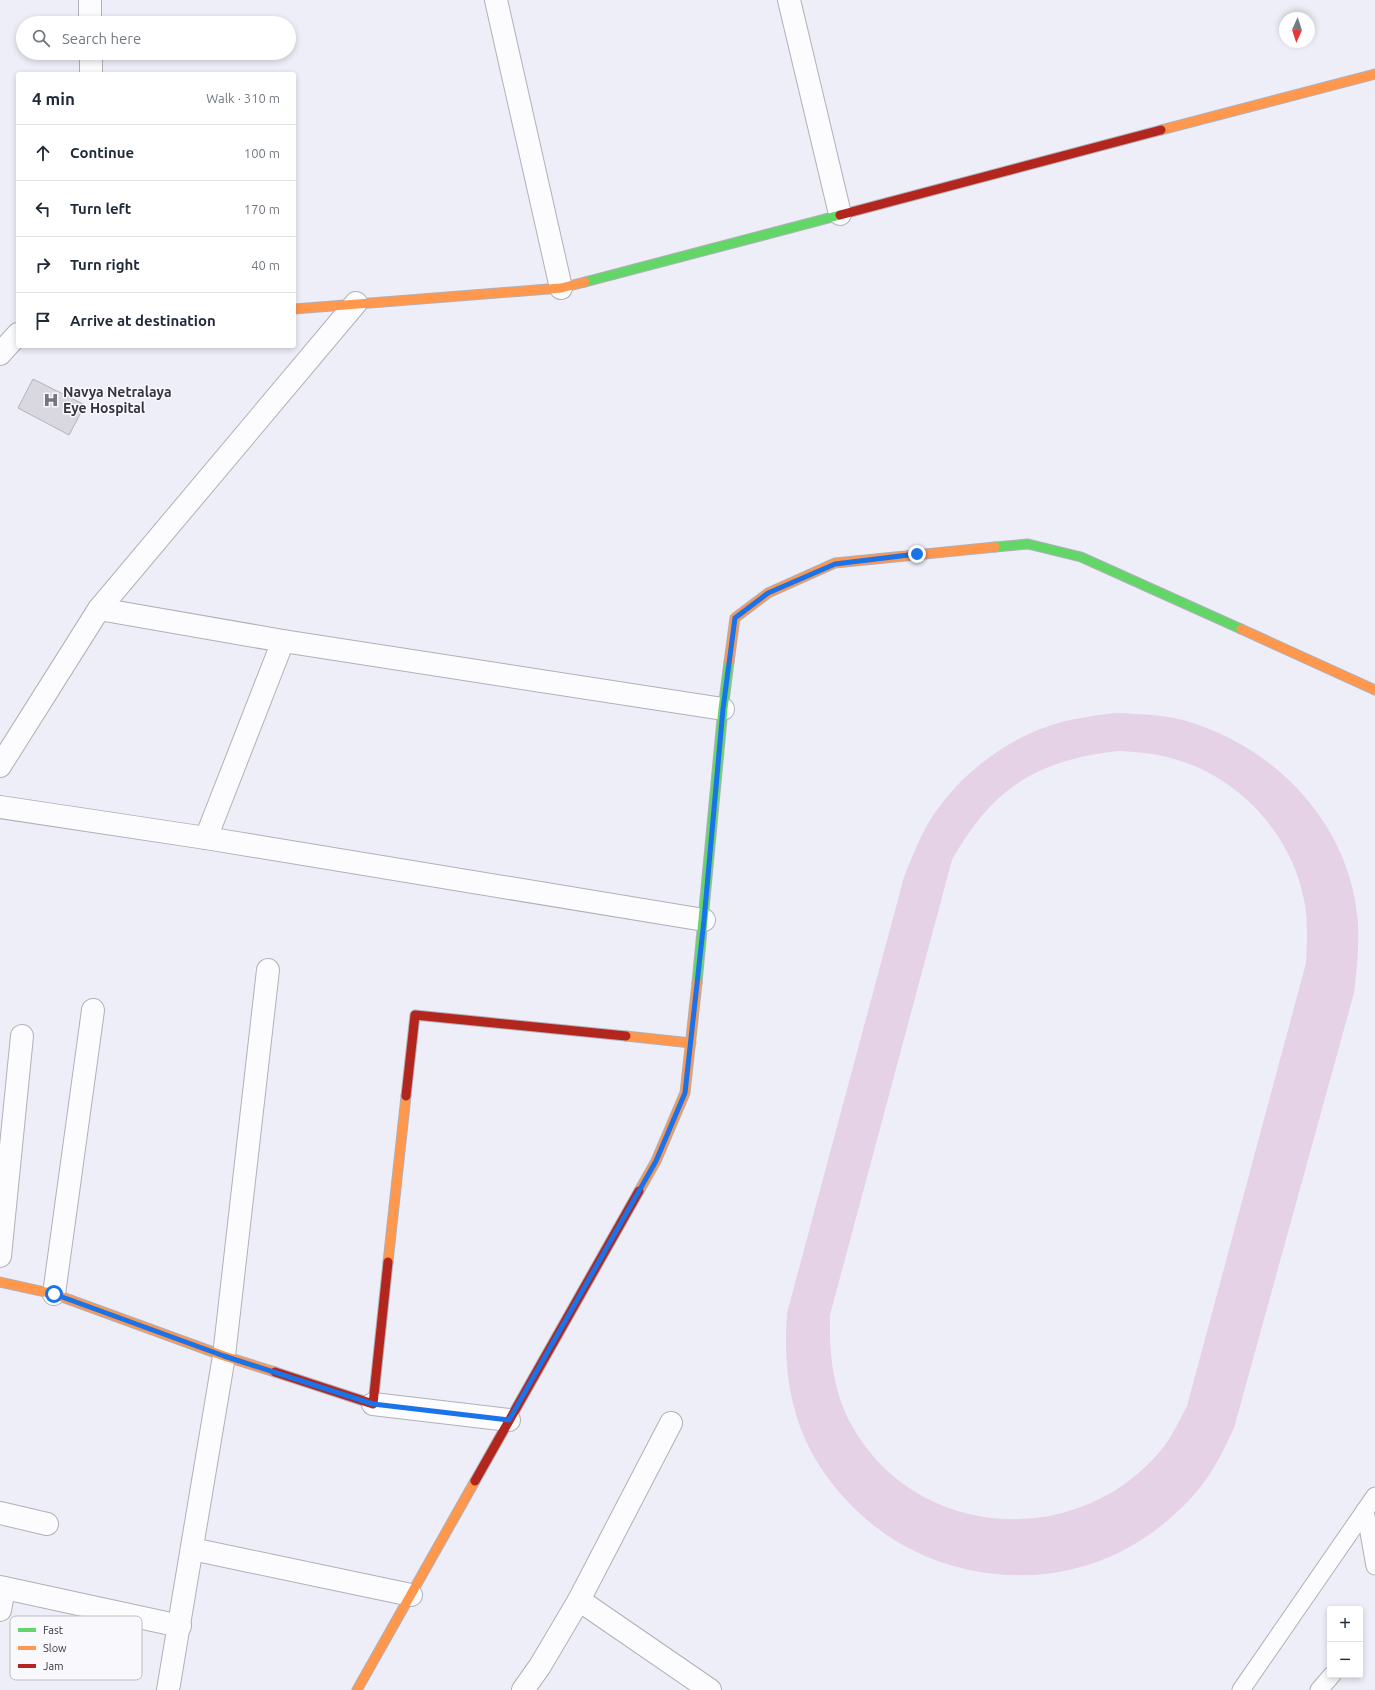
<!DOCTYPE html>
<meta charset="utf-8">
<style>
body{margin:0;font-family:Ubuntu,sans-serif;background:#f2f2f3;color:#1f2937}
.controls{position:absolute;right:12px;bottom:12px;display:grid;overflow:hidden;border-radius:4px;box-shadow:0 2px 6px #0003}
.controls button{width:36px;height:36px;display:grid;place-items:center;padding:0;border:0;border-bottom:1px solid #e0e1e3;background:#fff;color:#1f2937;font:20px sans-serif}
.compass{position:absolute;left:1279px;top:12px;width:36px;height:36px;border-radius:50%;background:#fff;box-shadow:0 2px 6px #0003;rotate:183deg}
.stop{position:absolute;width:12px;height:12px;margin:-9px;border:3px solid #1a73e8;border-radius:50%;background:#fff}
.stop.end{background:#1a73e8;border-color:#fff;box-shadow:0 1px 4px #0008}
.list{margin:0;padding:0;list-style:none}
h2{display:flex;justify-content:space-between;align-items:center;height:52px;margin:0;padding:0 16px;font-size:17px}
h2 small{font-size:13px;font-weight:400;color:#747a83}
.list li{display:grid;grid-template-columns:26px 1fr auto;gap:12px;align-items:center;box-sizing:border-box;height:56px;padding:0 16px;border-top:1px solid #e0e1e3}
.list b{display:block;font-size:15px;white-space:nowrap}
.list em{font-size:13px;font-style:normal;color:#747a83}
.icon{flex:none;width:22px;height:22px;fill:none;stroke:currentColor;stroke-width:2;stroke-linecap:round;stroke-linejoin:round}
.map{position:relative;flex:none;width:1375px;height:1690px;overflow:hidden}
.search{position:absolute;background:#fff;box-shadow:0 2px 6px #0003;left:16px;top:16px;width:280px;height:44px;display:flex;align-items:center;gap:10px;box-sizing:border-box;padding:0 14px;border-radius:22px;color:#747a83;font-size:15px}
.panel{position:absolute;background:#fff;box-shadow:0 2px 6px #0003;left:16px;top:72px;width:280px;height:276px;border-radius:4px}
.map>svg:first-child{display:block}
.green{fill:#e5d2e6;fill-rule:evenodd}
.building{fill:#d9d7e0;stroke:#b4b3ba}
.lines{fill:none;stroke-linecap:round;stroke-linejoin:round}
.lane-casing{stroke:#b0b0b9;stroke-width:19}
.street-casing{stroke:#b0b0b9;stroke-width:24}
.fast-casing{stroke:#b0b0b9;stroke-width:11}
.slow-casing{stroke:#b0b0b9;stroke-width:11}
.jam-casing{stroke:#b0b0b9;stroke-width:11}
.lane{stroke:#fcfcfe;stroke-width:17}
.street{stroke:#fcfcfe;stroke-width:22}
.fast{stroke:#63d668;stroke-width:9}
.slow{stroke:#ff974d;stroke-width:9}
.jam{stroke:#b3261e;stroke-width:9}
.route{stroke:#1a73e8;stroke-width:5}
.labels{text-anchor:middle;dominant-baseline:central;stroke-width:3;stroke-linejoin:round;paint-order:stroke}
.poi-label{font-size:14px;font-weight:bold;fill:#35343e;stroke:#f8f8fd;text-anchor:start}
.key{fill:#f8f8fd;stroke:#bebdc4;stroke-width:1}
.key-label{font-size:11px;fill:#35343e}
</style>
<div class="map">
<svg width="1375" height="1690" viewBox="0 0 1375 1690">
<rect width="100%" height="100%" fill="#eeeef8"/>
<path class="green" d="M1114,713c24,1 49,1 72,8 91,26 166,106 172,203 1,24 -1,46 -4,69l-120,435c-10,21 -20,43 -35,61 -22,26 -49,48 -79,63 -87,44 -199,24 -267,-45 -19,-19 -37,-43 -48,-68 -18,-42 -21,-82 -18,-126l117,-436c9,-22 17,-44 30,-63 26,-38 68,-72 112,-87 22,-8 45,-11 68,-14zM1119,751c20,1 40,3 59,9 65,20 116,78 127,145 3,19 2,38 1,58l-119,443c-9,17 -18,37 -32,51 -85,93 -240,81 -303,-31 -19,-35 -23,-72 -22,-111l122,-455c41,-72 84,-100 167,-109z"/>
<polygon class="building" points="33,379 85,405 69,435 18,408"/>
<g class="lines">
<g class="lane-casing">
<g id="lane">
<polyline points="1365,1510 1375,1566"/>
<polyline points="1241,1690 1375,1496"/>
<polyline points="1319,1690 1332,1675"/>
</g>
</g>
<g class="street-casing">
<g id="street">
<polyline points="90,0 90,23"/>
<polyline points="496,0 561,288"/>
<polyline points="789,0 840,214"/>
<polyline points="91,53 91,74"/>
<polyline points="0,354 18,334"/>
<polyline points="99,609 356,303"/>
<polyline points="0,766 99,609 283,641 723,709"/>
<polyline points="0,807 206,838 704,920"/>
<polyline points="206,838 283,641"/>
<polyline points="0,1256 22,1036"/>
<polyline points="54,1294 93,1010"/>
<polyline points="373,1404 509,1420"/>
<polyline points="0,1513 47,1524"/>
<polyline points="192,1549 411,1595"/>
<polyline points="0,1587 180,1626"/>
<polyline points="579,1600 710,1690"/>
<polyline points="0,1610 4,1588"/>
<polyline points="168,1690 224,1356 268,970"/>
<polyline points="523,1690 540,1666 579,1600 671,1423"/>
</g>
</g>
<g class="fast-casing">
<g id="fast">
<polyline points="585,282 840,215"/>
<polyline points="995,547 1028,544 1081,557 1241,629"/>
<polyline points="697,983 723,709 729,662"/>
</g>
</g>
<g class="slow-casing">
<g id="slow">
<polyline points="1161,130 1375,74"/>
<polyline points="294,309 561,288 585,282"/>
<polyline points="1241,629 1375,690"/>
<polyline points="729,662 735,618 768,593 835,563 995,547"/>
<polyline points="626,1036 691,1043"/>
<polyline points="639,1191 656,1161 685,1093 697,983"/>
<polyline points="388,1262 406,1096"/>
<polyline points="0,1282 54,1294 224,1356 275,1372"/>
<polyline points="357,1690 475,1481"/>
</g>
</g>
<g class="jam-casing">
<g id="jam">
<polyline points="840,215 1161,130"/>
<polyline points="406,1096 415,1015 626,1036"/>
<polyline points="275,1372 373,1404 388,1262"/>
<polyline points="475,1481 639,1191"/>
</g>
</g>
<use href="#lane" class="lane"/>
<use href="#street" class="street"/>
<use href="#fast" class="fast"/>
<use href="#slow" class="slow"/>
<use href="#jam" class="jam"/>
</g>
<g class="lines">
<polyline class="route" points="54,1294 224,1356 373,1404 509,1420 656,1161 685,1093 704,920 723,709 735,618 768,593 835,564 917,554"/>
</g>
<defs>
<g id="hospital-bare" transform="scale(1.2)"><path d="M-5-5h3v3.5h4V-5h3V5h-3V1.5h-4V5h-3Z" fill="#76757f" stroke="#f8f8fd" stroke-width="2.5" paint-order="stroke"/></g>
</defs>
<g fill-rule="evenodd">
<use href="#hospital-bare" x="51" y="400"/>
</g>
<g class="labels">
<g class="poi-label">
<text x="63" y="392">Navya Netralaya<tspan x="63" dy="16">Eye Hospital</tspan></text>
</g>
</g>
<rect x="10" y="1616" width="132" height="64" rx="6" class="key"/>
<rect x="18" y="1628" width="18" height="4" fill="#63d668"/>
<rect x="18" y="1646" width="18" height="4" fill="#ff974d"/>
<rect x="18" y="1664" width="18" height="4" fill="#b3261e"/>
<g class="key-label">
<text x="43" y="1634">Fast</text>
<text x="43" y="1652">Slow</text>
<text x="43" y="1670">Jam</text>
</g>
</svg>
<div class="controls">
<button>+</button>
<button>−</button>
</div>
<svg class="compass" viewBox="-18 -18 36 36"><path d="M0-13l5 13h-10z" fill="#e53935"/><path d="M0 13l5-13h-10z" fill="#747a83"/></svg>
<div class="stop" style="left:54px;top:1294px"></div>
<div class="stop end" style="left:917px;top:554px"></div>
<div class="search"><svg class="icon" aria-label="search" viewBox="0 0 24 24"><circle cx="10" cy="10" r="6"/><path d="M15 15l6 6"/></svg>Search here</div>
<section class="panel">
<h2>4 min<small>Walk · 310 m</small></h2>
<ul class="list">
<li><svg class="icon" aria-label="ahead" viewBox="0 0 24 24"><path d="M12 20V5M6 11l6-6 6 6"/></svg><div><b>Continue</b></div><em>100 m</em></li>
<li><svg class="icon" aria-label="left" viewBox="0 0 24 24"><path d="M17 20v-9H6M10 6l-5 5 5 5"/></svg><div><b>Turn left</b></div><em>170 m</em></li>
<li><svg class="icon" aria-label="right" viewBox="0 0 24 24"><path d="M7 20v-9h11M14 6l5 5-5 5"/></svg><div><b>Turn right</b></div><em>40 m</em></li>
<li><svg class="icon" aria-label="arrive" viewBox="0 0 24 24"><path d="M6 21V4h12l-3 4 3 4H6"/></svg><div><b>Arrive at destination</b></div></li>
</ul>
</section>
</div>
